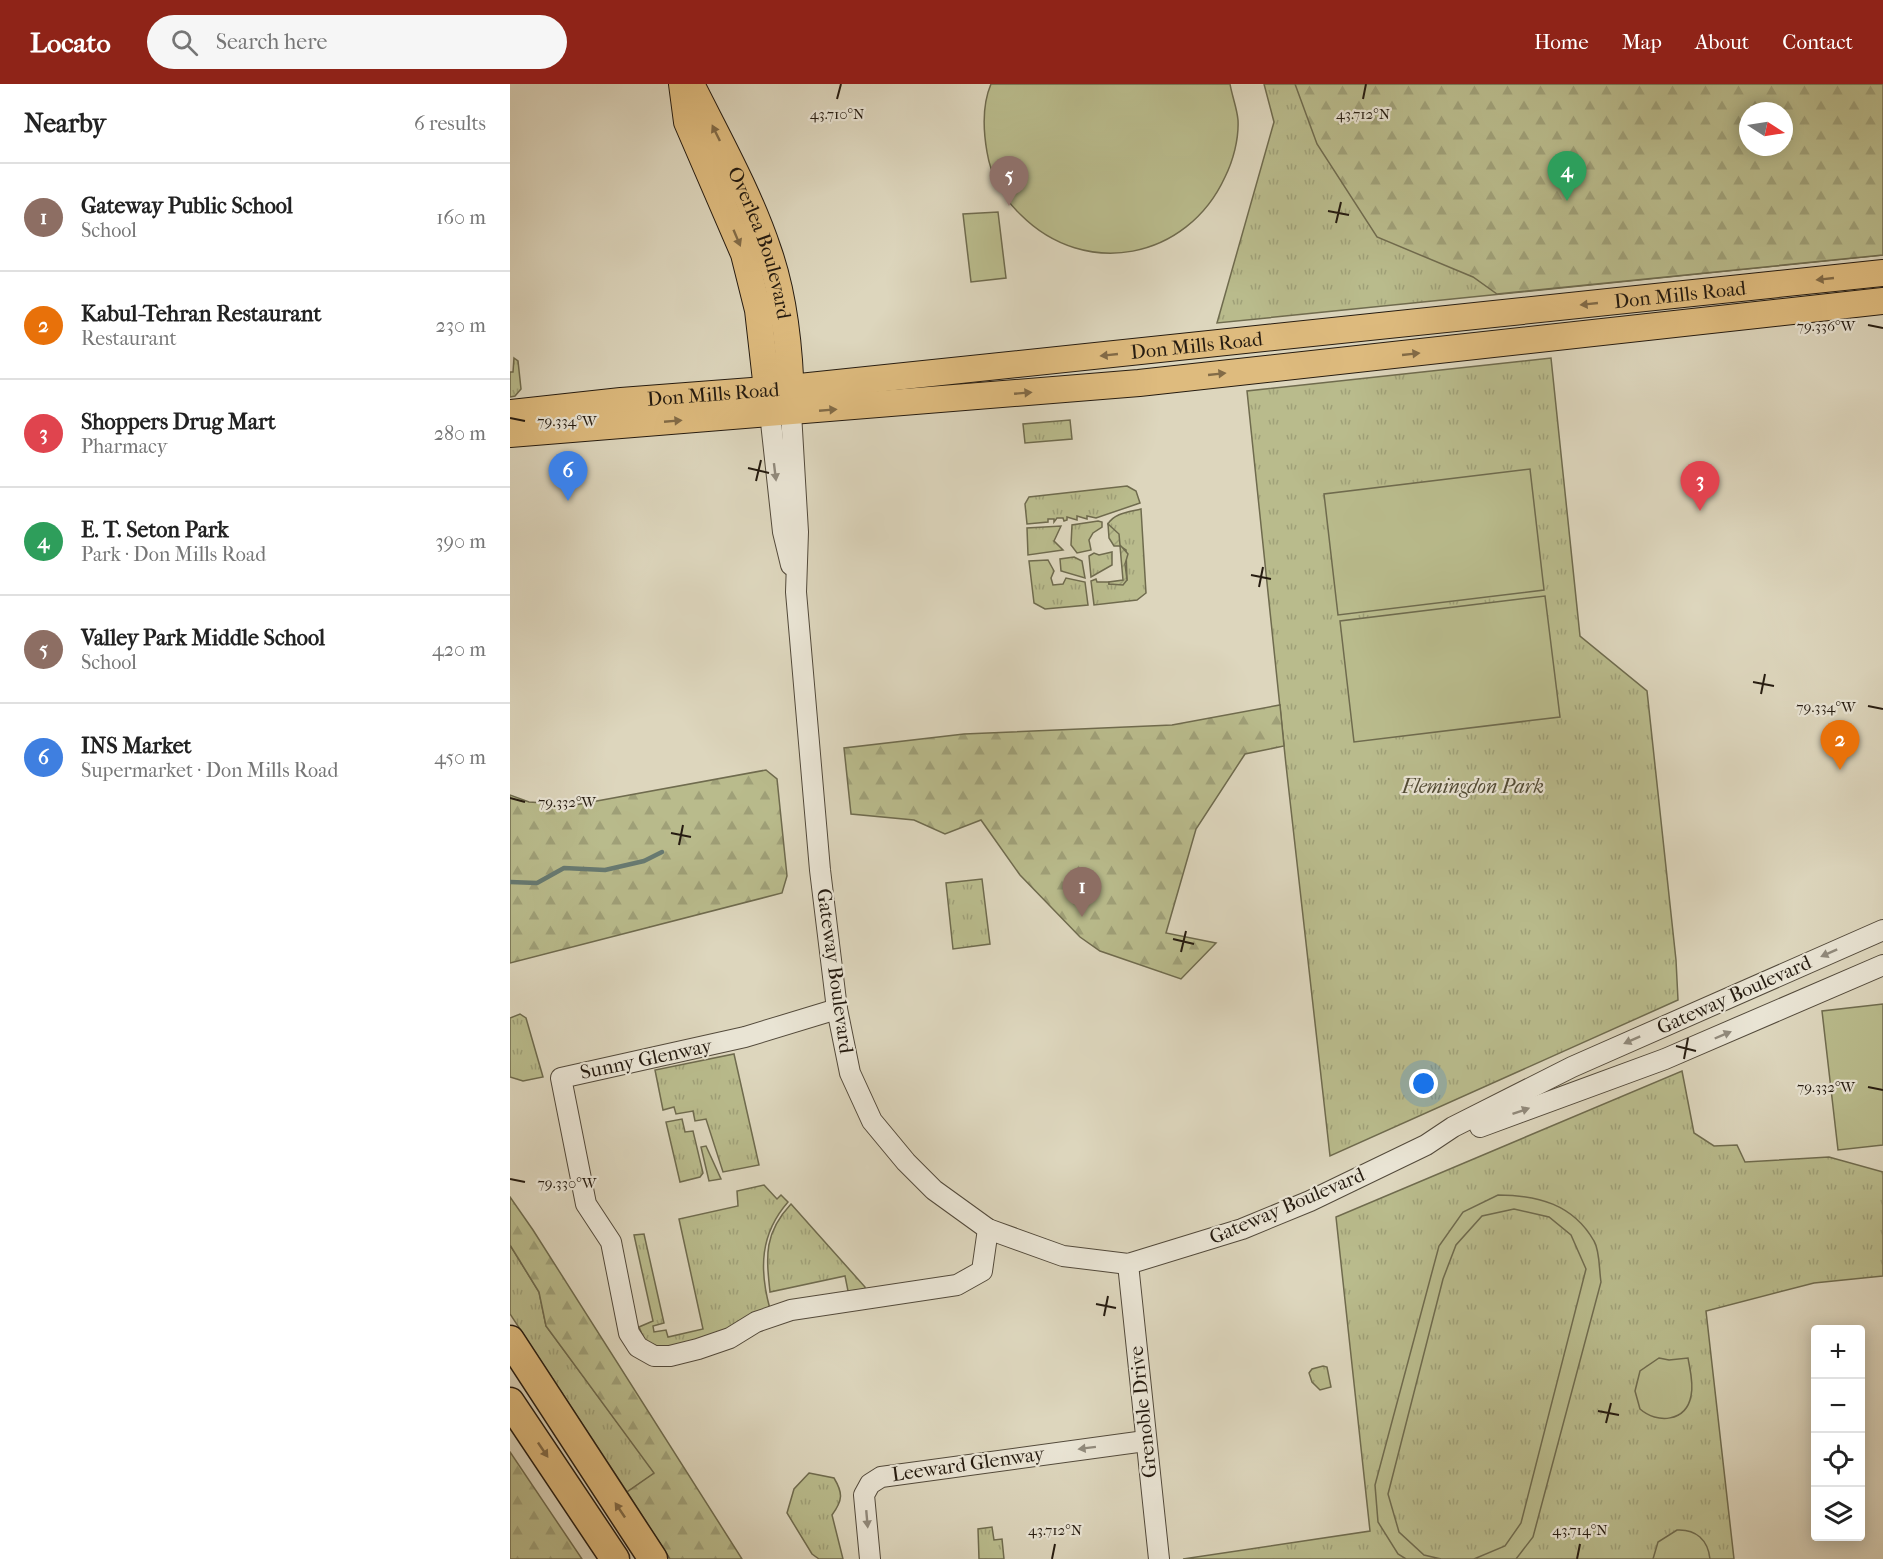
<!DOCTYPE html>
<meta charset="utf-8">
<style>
body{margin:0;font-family:"IM FELL French Canon",serif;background:#f6f6f6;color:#222}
.controls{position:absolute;right:18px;bottom:18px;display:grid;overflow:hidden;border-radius:6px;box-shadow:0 3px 15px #0003}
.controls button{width:54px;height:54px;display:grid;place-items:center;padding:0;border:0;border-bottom:2px solid #e0e0e0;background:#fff;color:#222;font:30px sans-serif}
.compass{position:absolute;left:1229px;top:18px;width:54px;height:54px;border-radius:50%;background:#fff;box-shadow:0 3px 15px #0003;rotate:102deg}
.you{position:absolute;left:914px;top:1000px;width:21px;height:21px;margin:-15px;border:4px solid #fff;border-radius:50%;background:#1a73e8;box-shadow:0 0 0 9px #1a73e833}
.badge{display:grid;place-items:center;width:39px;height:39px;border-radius:50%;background:#8f2418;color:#fff;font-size:20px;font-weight:700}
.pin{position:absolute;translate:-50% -50px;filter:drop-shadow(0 2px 3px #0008)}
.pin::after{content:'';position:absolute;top:32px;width:21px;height:18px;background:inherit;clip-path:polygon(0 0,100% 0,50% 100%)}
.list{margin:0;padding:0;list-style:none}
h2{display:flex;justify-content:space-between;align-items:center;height:78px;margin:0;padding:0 24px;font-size:26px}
h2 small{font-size:20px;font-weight:400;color:#767676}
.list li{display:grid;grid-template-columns:39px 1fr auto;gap:18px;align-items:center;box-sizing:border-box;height:108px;padding:0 24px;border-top:2px solid #e0e0e0}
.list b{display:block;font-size:22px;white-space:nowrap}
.list p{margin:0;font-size:20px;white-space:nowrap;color:#767676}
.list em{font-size:20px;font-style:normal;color:#767676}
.icon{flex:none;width:33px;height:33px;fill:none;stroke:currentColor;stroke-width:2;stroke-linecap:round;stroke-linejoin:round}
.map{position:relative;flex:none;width:1373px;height:1475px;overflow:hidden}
header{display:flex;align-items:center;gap:36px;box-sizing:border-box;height:84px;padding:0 30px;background:#8f2418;color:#fff}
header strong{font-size:28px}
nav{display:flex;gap:33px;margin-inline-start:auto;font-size:21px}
.search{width:420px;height:54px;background:#f6f6f6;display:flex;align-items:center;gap:15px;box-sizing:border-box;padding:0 21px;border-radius:33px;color:#767676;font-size:22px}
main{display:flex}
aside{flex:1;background:#fff}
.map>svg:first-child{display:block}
.grass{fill:url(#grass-tufts);stroke:#6f6b4e;stroke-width:1.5;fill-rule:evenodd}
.forest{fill:url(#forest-firs);stroke:#6f6b4e;stroke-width:1.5;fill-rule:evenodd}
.garden{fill:url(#garden-furrows);stroke:#6f6b4e;stroke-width:1.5}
.pitch{fill:#b9bb8c;stroke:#6f6b4e;stroke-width:1.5}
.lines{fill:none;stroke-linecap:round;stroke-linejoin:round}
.stream{stroke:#677a72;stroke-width:4.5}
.minor-casing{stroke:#534a3b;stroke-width:22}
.major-casing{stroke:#251b10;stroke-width:28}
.highway-casing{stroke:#251b10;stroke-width:31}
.minor{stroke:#e9e4d4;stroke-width:20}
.major{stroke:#debb7e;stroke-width:26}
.highway{stroke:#debb7e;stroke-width:28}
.oneway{fill:#826b47}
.oneway2{fill:#918a7c}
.ticks{fill:none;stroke:#251b10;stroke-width:2}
.labels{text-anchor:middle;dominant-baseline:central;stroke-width:4.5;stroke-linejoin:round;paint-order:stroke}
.street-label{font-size:20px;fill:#251b10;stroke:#e9e4d4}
.park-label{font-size:20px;font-style:italic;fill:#514b35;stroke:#e9e4d4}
.ticks-label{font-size:15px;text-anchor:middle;fill:#251b10;stroke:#e9e4d4;stroke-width:4.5;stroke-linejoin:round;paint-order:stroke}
</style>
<header>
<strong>Locato</strong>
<div class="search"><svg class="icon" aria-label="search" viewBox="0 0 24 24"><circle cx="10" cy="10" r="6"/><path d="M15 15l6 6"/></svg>Search here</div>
<nav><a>Home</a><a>Map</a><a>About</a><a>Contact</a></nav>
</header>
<main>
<aside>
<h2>Nearby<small>6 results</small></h2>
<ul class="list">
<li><span class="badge" style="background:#8d6e63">1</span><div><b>Gateway Public School</b><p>School</p></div><em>160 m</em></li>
<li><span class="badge" style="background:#e8710a">2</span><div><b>Kabul-Tehran Restaurant</b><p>Restaurant</p></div><em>230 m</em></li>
<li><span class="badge" style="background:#e0444e">3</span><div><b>Shoppers Drug Mart</b><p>Pharmacy</p></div><em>280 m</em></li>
<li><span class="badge" style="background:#2e9e5b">4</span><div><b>E. T. Seton Park</b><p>Park · Don Mills Road</p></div><em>390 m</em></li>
<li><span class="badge" style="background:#8d6e63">5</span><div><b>Valley Park Middle School</b><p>School</p></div><em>420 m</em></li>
<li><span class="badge" style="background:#3f7fe0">6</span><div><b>INS Market</b><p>Supermarket · Don Mills Road</p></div><em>450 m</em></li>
</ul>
</aside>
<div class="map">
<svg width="1373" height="1475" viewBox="0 0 1373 1475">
<defs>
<pattern id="grass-tufts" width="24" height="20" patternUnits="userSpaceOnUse" patternTransform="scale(1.5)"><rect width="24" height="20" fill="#b9bb8c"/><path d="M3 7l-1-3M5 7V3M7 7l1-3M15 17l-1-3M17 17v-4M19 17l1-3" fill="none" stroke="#9fa078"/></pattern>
<pattern id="forest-firs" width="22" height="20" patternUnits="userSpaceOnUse" patternTransform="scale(1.5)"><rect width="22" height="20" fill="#b9bb8c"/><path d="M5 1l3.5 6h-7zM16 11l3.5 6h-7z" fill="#9fa078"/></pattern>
<pattern id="garden-furrows" width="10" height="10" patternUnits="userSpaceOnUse" patternTransform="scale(1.5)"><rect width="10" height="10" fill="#b9bb8c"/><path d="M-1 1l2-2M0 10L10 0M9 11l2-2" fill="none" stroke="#9fa078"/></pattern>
</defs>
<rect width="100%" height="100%" fill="#ddd6bd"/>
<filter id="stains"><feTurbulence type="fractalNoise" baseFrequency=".00333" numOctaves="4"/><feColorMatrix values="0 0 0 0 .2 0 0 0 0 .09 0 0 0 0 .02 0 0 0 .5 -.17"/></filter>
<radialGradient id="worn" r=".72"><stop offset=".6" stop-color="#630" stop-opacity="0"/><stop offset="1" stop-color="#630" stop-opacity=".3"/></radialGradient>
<g class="grass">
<path d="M754,0h619v171l-666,68 57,-201zM1238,27h36v36h-36z"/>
<polygon points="4,274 8,277 11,305 5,312 0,313 0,288 3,288"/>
<polygon points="1041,274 1070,552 1137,607 1166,876 1168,916 820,1072 776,681 737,307"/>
<polygon points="560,336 562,355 515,359 513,340"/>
<polygon points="617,402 626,407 630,419 586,434 577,432 577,435 567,432 567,436 557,433 557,436 554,437 553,434 547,434 544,438 544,435 538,435 538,438 517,440 515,420 519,413"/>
<path d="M631,425l5,84 -9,7 -43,5 -3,-24 5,-2 1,3h12v2l18,-4 -1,-30 -6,-4 -12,-22c6,-11 21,-12 33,-15z"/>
<polygon points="588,437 592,438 592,443 583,449 579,456 581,466 567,469 561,461 562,441"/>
<polygon points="551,442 544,457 553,466 518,471 517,444"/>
<polygon points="602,468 602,481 581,493 579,472 584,469 589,471"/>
<polygon points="564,473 572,477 575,494 551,487 550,475"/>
<polygon points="538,476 544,487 541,494 543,501 553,500 556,494 575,498 578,521 535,525 524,519 519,477"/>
<polygon points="472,795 480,860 443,865 436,799"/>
<polygon points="10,930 16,934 33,993 13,997 0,993 0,934"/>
<polygon points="224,970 249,1081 213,1088 196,1035 185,1037 183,1027 166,1030 164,1023 153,1026 145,986"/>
<polygon points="1172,987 1184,1049 1204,1062 1227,1061 1235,1078 1319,1073 1373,1088 1373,1192 1304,1199 1196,1227 1224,1475 673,1475 860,1447 826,1133"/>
<polygon points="172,1035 175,1048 183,1047 193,1089 190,1093 170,1098 156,1038"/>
<polygon points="196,1062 211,1095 199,1097 191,1063"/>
<path d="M254,1101l13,14 4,-4 7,7c-28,32 -29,67 -18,107l-47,24 -59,16 -19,-8 -6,-14 14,-6 -19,-86 10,-1 20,89 -11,3 1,6 12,-2 2,7 35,-8 -24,-110 59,-13 -1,-15z"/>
<path d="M281,1120l74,83v3l-17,1 -3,-15 -75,16c-4,-37 -6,-59 21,-88z"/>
<polygon points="0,1161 29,1208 36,1242 145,1389 117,1408 0,1230"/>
<polygon points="813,1282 817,1283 821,1303 810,1306 802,1298 799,1289 802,1285"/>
<path d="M299,1389l25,5c9,15 9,22 -2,37l11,44h-24l-7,-5 -25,-41 7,-24z"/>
<polygon points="482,1443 484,1456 492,1455 494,1475 469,1475 468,1445"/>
</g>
<g class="forest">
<path d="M785,0h588v171l-386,39 -24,-17 -96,-40 -60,-93zM1238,27h36v36h-36z"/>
<polygon points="770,621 774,662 735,670 686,745 656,849 706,859 671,895 590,867 570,853 510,791 471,736 435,750 404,736 341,730 334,664 454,650 662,641"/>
<polygon points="256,686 267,695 277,792 272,809 0,879 0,711 19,718 65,721"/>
<polygon points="0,1113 23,1146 232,1475 160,1475 117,1408 144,1389 36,1242 29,1208 0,1161"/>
<polygon points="0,1368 72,1475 0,1475"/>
</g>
<polygon class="garden" points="598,440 609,450 610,461 618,470 615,480 617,496 613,501 599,500 599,498 613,496 610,462 604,462 599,454"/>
<g class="pitch">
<path d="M481,0h239c2,12 7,24 8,36 1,19 -5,41 -13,57 -38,83 -140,102 -204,38 -18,-17 -30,-39 -34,-63 -4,-23 -5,-47 4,-68z"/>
<polygon points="488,128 496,194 461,198 453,130"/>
<polygon points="1020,385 1034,506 828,531 814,410"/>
<polygon points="1035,512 1050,633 844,658 830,537"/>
<polygon points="1373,920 1373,1061 1328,1066 1312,927"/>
<path d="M988,1111c39,0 75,9 96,46 6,10 5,29 7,41l-68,255 -17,22h-42l31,-13 16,-23 65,-254 -15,-34 -22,-18 -35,-8 -32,7 -26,29 -13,34 -55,215 11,38 25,23 17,4h-35l-8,-5 -20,-32 -3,-37 64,-239 24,-34z"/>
<path d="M1149,1274l10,2 19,-2c2,12 6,26 3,38 -5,26 -34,28 -51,13l-5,-18 5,-20z"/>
<path d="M1167,1446c19,-1 31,10 33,29h-57l5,-17z"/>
</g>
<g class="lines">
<polyline class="stream" points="0,798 27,799 54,784 95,786 134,777 152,768"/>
<g class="minor-casing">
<g id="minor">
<polyline points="260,329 273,448 281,481"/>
<polyline points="281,329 288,448 286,508 310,786 327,925 340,989 362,1037 396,1078 424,1106 478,1145 553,1172 618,1180 732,1145 800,1117 916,1061 943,1043 1062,983 1373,846"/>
<polyline points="327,925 235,953 51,994 76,1120 101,1158 119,1249 128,1263 144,1272 160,1272 188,1265 220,1254 246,1238 281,1226 447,1201 472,1187 478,1145"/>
<polyline points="970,1043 1155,975 1373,881"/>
<polyline points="618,1180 649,1475"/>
<polyline points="360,1475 354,1411 360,1400 371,1393 635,1357"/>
</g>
</g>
<g class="major-casing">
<g id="major">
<polyline points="172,0 177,38 234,170 248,226 259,323"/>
<path id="s1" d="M181,0c27,54 58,109 77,166 17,48 22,103 23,153"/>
<path id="s2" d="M0,329l111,-12 169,-13 1093,-115"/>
<polyline points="0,350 629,299 1373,217"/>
</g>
</g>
<g class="highway-casing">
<g id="highway">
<polyline points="0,1256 143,1475"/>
<polyline points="0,1318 105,1475"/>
</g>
</g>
<use href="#minor" class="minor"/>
<use href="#major" class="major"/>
<use href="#highway" class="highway"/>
</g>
<defs><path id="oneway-solid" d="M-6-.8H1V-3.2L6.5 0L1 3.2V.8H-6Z" transform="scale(1.5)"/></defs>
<g class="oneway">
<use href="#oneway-solid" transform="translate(206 49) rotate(-116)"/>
<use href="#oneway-solid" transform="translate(227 154) rotate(67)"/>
<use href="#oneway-solid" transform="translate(1315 195) rotate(174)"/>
<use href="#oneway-solid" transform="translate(1079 220) rotate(174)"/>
<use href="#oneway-solid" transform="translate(901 270) rotate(-6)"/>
<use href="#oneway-solid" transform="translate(599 271) rotate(174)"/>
<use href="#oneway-solid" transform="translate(707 290) rotate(-6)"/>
<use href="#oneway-solid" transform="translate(513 309) rotate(-5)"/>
<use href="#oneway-solid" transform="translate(318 326) rotate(-5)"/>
<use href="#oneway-solid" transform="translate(163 337) rotate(-5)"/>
<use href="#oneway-solid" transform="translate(33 1366) rotate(56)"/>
<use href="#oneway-solid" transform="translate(110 1426) rotate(-124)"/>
</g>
<g class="oneway2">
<use href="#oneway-solid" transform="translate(265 388) rotate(83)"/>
<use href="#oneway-solid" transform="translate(1319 869) rotate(156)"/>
<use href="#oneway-solid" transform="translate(1213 951) rotate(-23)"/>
<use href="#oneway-solid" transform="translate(1122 956) rotate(156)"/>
<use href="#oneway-solid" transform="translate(1011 1027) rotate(-19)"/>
<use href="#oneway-solid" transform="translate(577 1364) rotate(173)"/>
<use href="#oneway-solid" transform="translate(357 1435) rotate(85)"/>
</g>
<path class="ticks" d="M327,15l4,-15M853,15l3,-15M818,127l21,4M826,139l5,-21M1358,241l15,3M0,334l15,3M238,384l21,5M246,397l5,-21M741,491l20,4M749,503l4,-20M1243,598l21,4M1251,610l4,-20M1358,622l15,3M0,714l15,4M161,749l20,4M169,761l4,-20M663,855l21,5M671,868l5,-21M1166,962l20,5M1174,975l4,-21M1358,1003l15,3M0,1095l15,3M586,1220l20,4M594,1232l4,-20M1088,1327l21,4M1096,1339l5,-20M542,1475l3,-15M1067,1475l3,-15"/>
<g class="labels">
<g class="street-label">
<text stroke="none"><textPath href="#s1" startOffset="174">Overlea Boulevard</textPath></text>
<text stroke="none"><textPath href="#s2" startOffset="1176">Don Mills Road</textPath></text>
<text stroke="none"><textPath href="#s2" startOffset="690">Don Mills Road</textPath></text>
<text stroke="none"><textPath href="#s2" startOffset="204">Don Mills Road</textPath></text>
<text transform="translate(325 887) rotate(82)">Gateway Boulevard</text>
<text transform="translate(1224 911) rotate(-24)">Gateway Boulevard</text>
<text transform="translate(136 975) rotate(-12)">Sunny Glenway</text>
<text transform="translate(777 1122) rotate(-23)">Gateway Boulevard</text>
<text transform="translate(633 1328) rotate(-96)">Grenoble Drive</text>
<text transform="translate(458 1380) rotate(-8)">Leeward Glenway</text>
</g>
<g class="park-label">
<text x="963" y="702">Flemingdon Park</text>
</g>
</g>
<g class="ticks-label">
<text x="327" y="35">43.710°N</text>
<text x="853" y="35">43.712°N</text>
<text x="1316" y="247">79.336°W</text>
<text x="57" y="342">79.334°W</text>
<text x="1316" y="628">79.334°W</text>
<text x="57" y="723">79.332°W</text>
<text x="1316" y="1008">79.332°W</text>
<text x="57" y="1104">79.330°W</text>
<text x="545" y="1451">43.712°N</text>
<text x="1070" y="1451">43.714°N</text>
</g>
<rect width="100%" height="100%" filter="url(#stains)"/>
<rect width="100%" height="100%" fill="url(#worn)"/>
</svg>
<div class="controls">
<button>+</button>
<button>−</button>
<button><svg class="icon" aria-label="locate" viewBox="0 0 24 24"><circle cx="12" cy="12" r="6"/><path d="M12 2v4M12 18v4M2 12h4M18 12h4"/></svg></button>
<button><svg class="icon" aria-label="layers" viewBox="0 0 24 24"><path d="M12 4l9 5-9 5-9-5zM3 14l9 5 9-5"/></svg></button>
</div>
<svg class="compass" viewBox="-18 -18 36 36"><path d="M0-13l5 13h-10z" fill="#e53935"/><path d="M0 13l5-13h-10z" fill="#767676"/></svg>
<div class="you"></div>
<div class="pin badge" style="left:572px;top:833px;background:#8d6e63">1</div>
<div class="pin badge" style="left:1330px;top:686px;background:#e8710a">2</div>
<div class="pin badge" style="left:1190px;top:427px;background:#e0444e">3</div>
<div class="pin badge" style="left:1057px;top:117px;background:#2e9e5b">4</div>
<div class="pin badge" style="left:499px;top:122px;background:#8d6e63">5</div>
<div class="pin badge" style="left:58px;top:417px;background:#3f7fe0">6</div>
</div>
</main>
